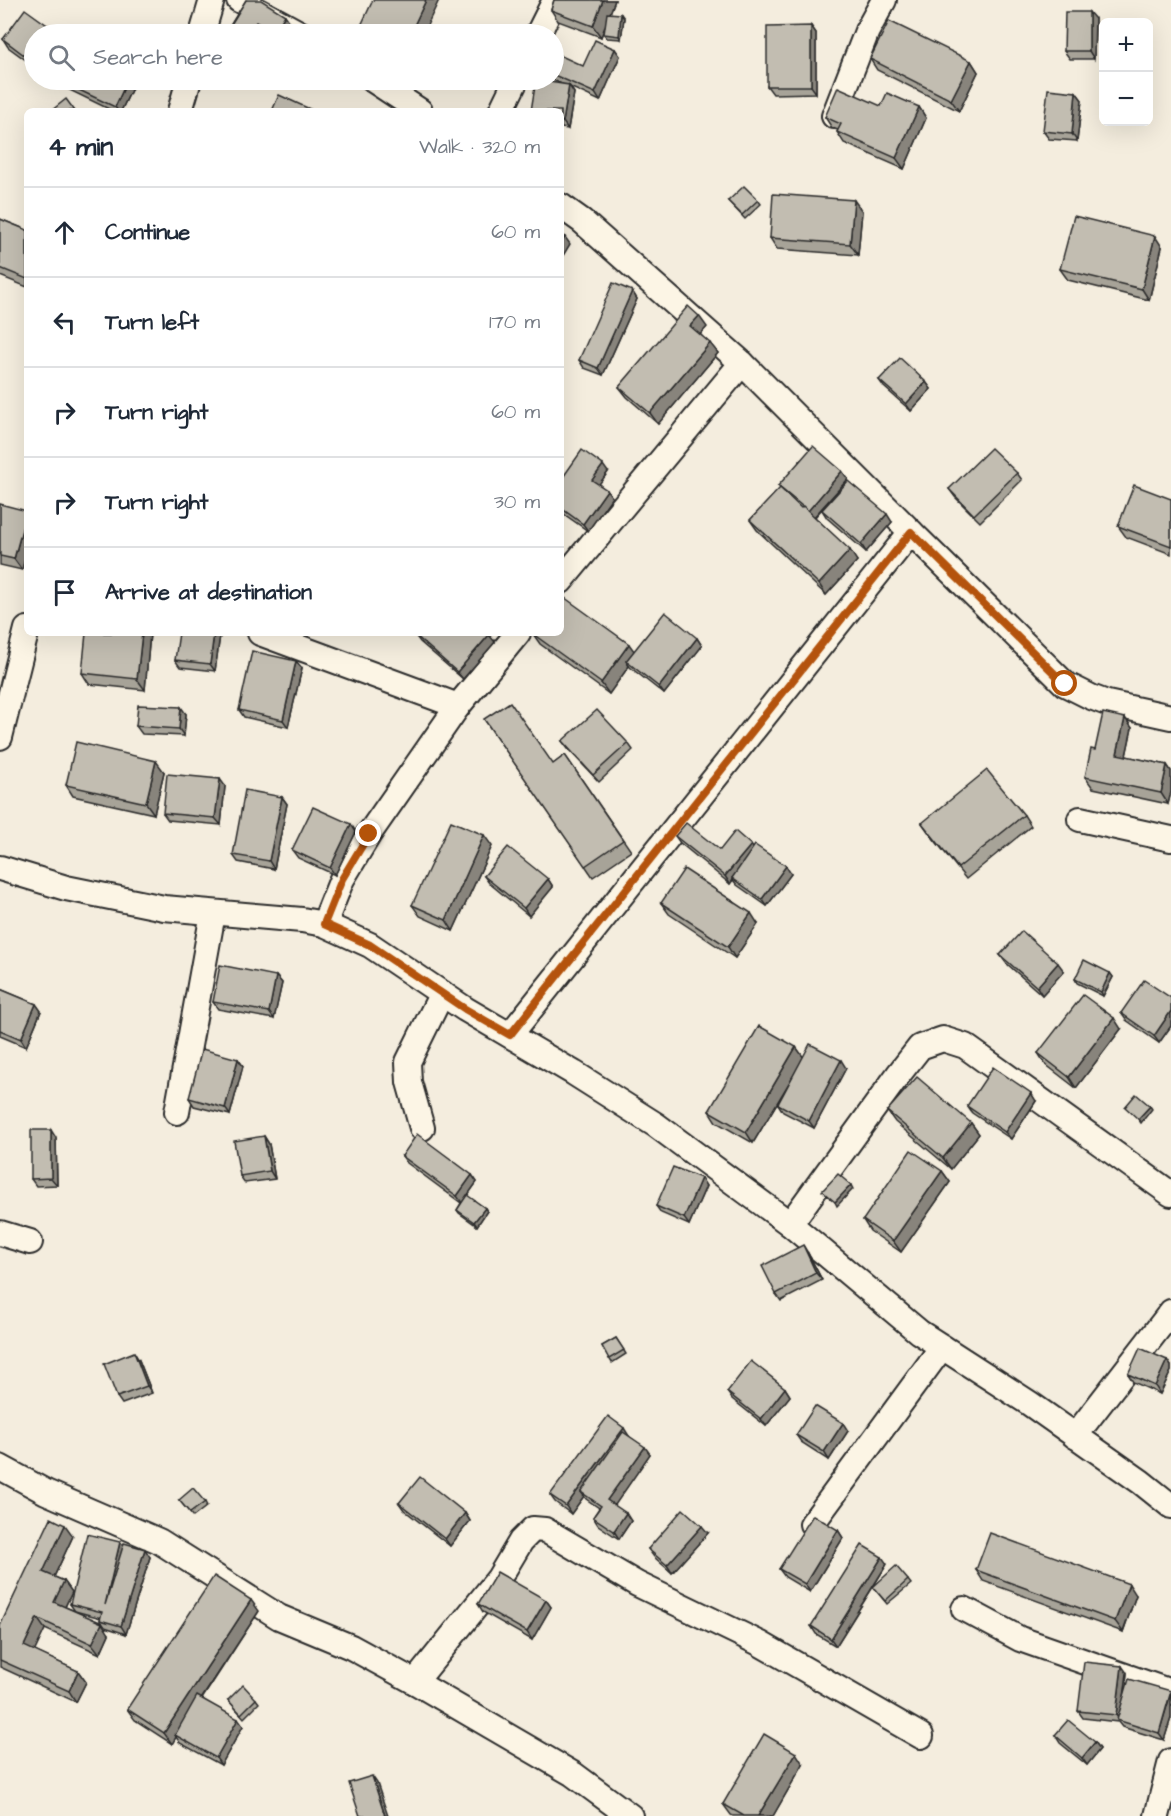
<!DOCTYPE html>
<meta charset="utf-8">
<style>
body{margin:0;font-family:"Architects Daughter",sans-serif;background:#f2f2f3;color:#1f2937}
.controls{position:absolute;right:18px;top:18px;display:grid;overflow:hidden;border-radius:9px;box-shadow:0 6px 24px #0002}
.controls button{width:54px;height:54px;display:grid;place-items:center;padding:0;border:0;border-bottom:2px solid #e0e1e3;background:#fff;color:#1f2937;font:30px sans-serif}
.stop{position:absolute;width:18px;height:18px;margin:-14px;border:4px solid #b45309;border-radius:50%;background:#fff}
.stop.end{background:#b45309;border-color:#fff;box-shadow:0 2px 6px #0008}
.list{margin:0;padding:0;list-style:none}
h2{display:flex;justify-content:space-between;align-items:center;height:78px;margin:0;padding:0 24px;font-size:26px}
h2 small{font-size:20px;font-weight:400;color:#747a83}
.list li{display:grid;grid-template-columns:39px 1fr auto;gap:18px;align-items:center;box-sizing:border-box;height:90px;padding:0 24px;border-top:2px solid #e0e1e3}
.list b{display:block;font-size:22px;white-space:nowrap}
.list em{font-size:20px;font-style:normal;color:#747a83}
.icon{flex:none;width:33px;height:33px;fill:none;stroke:currentColor;stroke-width:2;stroke-linecap:round;stroke-linejoin:round}
.map{position:relative;flex:none;width:1171px;height:1816px;overflow:hidden}
.search{position:absolute;background:#fff;box-shadow:0 6px 24px #0002;left:24px;top:24px;width:540px;height:66px;display:flex;align-items:center;gap:15px;box-sizing:border-box;padding:0 21px;border-radius:33px;color:#747a83;font-size:22px}
.panel{position:absolute;background:#fff;box-shadow:0 6px 24px #0002;left:24px;top:108px;width:540px;height:528px;border-radius:9px}
.map>svg:first-child{display:block}
.lines{fill:none;stroke-linecap:round;stroke-linejoin:round}
.minor-casing{stroke:#2b2b2b;stroke-width:28}
.minor{stroke:#fcf5e5;stroke-width:24}
.wall{fill:#a7a398;stroke:#2b2b2b;stroke-width:1.5}
.shaded-wall{fill:#88847c;stroke:#2b2b2b;stroke-width:1.5}
.building{fill:#c2bdb1;stroke:#2b2b2b;stroke-width:1.5}
.route{stroke:#b45309;stroke-width:8}
</style>
<div class="map">
<svg width="1171" height="1816" viewBox="0 0 1171 1816">
<rect width="100%" height="100%" fill="#f4edde"/>
<filter id="ink" filterUnits="userSpaceOnUse"><feTurbulence type="fractalNoise" baseFrequency=".0167" numOctaves="2"/><feDisplacementMap in="SourceGraphic" scale="12" xChannelSelector="R" yChannelSelector="G"/><feConvolveMatrix kernelMatrix="1 2 1 2 8 2 1 2 1" color-interpolation-filters="sRGB"/></filter>
<g filter="url(#ink)">
<g class="lines">
<g class="minor-casing">
<g id="minor">
<polyline points="239,0 301,34"/>
<polyline points="202,34 212,0"/>
<polyline points="538,34 555,0"/>
<polyline points="373,80 420,111"/>
<polyline points="180,111 189,80"/>
<polyline points="501,111 516,80"/>
<polyline points="834,116 867,31 884,0"/>
<polyline points="561,206 582,221 742,363 911,532 1065,684 1091,697 1107,703 1171,717"/>
<polyline points="561,581 742,363"/>
<polyline points="260,633 458,706"/>
<polyline points="0,737 27,629"/>
<polyline points="1080,819 1171,839"/>
<polyline points="0,868 66,888 164,908 302,920 324,924 370,945 465,1009 574,1073 656,1125 790,1224 919,1332 1029,1403 1141,1482 1171,1506"/>
<polyline points="324,924 342,879 369,834 458,706 518,633"/>
<polyline points="510,1035 911,532"/>
<polyline points="177,1112 213,913"/>
<polyline points="422,1128 409,1082 408,1062 442,993"/>
<polyline points="790,1224 898,1075 920,1047 943,1039 965,1046 1171,1194"/>
<polyline points="0,1233 30,1242"/>
<polyline points="1075,1436 1171,1312"/>
<polyline points="0,1467 46,1492 159,1541 279,1617 351,1647 415,1682 573,1774 630,1816"/>
<polyline points="812,1524 942,1347"/>
<polyline points="964,1609 1020,1639 1171,1692"/>
<polyline points="415,1682 499,1578 521,1541 533,1529 545,1530 637,1584 759,1643 921,1736"/>
<polyline points="1157,1816 1171,1761"/>
</g>
</g>
<use href="#minor" class="minor"/>
</g>
<g class="wall">
<polygon points="246,0 290,22 283,34 271,34 262,29 258,34 225,34"/>
<polygon points="554,0 615,0 610,13 624,18 621,39 607,38 604,34 605,25 601,37 558,21 551,10"/>
<polygon points="1095,19 1094,59 1070,59 1064,51"/>
<polygon points="811,26 816,33 816,93 773,94 767,86"/>
<polygon points="34,34 34,66 8,47 3,39"/>
<polygon points="615,49 620,56 600,101 570,87 574,93 568,129 561,128 561,111 564,85 553,80 554,61 583,66"/>
<polygon points="870,59 971,61 978,72 959,111 877,70"/>
<polygon points="53,80 125,80 127,81 132,88 121,111 113,111 55,83"/>
<polygon points="1076,92 1082,100 1077,141 1049,139 1043,131"/>
<polygon points="881,106 919,107 926,118 904,169 844,143 837,132 838,130 832,128 825,117"/>
<polygon points="758,200 761,204 745,219 728,201"/>
<polygon points="862,211 858,255 777,249 770,238"/>
<polygon points="0,219 27,230 27,287 0,276"/>
<polygon points="1162,247 1149,300 1068,280 1060,269"/>
<polygon points="632,291 637,299 603,375 584,368 579,360"/>
<polygon points="707,327 700,334 718,353 658,424 627,397 619,387"/>
<polygon points="879,380 926,382 931,389 911,411 884,387"/>
<polygon points="842,471 848,479 815,517 857,561 826,595 757,530 750,520 781,489 778,486"/>
<polygon points="608,472 599,484 612,497 588,531 561,512 561,480"/>
<polygon points="1017,473 1022,480 980,522 955,497 949,489"/>
<polygon points="1171,499 1171,554 1126,537 1118,526"/>
<polygon points="0,504 22,570 0,565"/>
<polygon points="822,510 892,522 866,552 827,518"/>
<polygon points="150,633 145,690 89,684 82,673"/>
<polygon points="414,634 495,642 463,679 420,642"/>
<polygon points="533,634 634,651 697,638 702,646 664,694 631,668 629,666 609,694 540,644"/>
<polygon points="220,635 215,671 180,667 175,660"/>
<polygon points="302,668 288,727 244,717 239,710"/>
<polygon points="186,714 184,736 142,734 136,726"/>
<polygon points="1125,718 1132,728 1126,756 1167,765 1171,771 1171,792 1168,804 1093,788 1085,777 1095,750"/>
<polygon points="484,719 553,764 565,755 631,851 593,877"/>
<polygon points="562,741 628,743 633,750 599,782 568,749"/>
<polygon points="164,772 154,814 73,796 66,785"/>
<polygon points="225,786 221,825 168,820 163,813"/>
<polygon points="282,797 287,804 274,869 238,862 233,855"/>
<polygon points="1024,815 1031,826 966,879 929,833 922,823"/>
<polygon points="356,832 335,875 298,858 292,850"/>
<polygon points="675,836 720,850 753,848 791,874 767,906 737,885 733,880 730,884 680,843"/>
<polygon points="492,846 453,931 420,916 412,905"/>
<polygon points="484,876 548,879 553,887 529,916 489,883"/>
<polygon points="661,903 758,924 735,958 669,914"/>
<polygon points="1000,955 1064,971 1042,995 1006,963"/>
<polygon points="1110,973 1113,977 1103,996 1077,983 1075,979"/>
<polygon points="276,976 282,983 274,1019 218,1009 213,1002"/>
<polygon points="0,989 36,1004 41,1011 26,1047 0,1036"/>
<polygon points="1171,998 1171,1026 1159,1043 1126,1020 1121,1013"/>
<polygon points="1121,1029 1076,1088 1045,1064 1038,1053"/>
<polygon points="796,1047 803,1057 846,1068 814,1128 783,1112 778,1104 793,1076 753,1143 716,1122 709,1111"/>
<polygon points="238,1059 243,1066 230,1115 194,1106 189,1098"/>
<polygon points="1036,1101 1011,1139 972,1113 967,1106"/>
<polygon points="887,1111 971,1123 979,1134 951,1169 895,1122"/>
<polygon points="264,1136 269,1144 275,1179 245,1183 240,1176"/>
<polygon points="56,1138 57,1185 36,1186 31,1179"/>
<polygon points="402,1156 472,1175 477,1182 467,1196 485,1208 487,1211 477,1226 459,1213 457,1210 461,1203 407,1163"/>
<polygon points="942,1171 950,1182 901,1252 870,1231 863,1220"/>
<polygon points="701,1178 706,1186 689,1225 661,1213 656,1206"/>
<polygon points="808,1253 822,1280 781,1301 776,1294"/>
<polygon points="616,1338 626,1354 612,1363 602,1346"/>
<polygon points="139,1360 152,1393 122,1404 117,1397"/>
<polygon points="1167,1360 1171,1366 1171,1371 1160,1394 1133,1382 1128,1374"/>
<polygon points="785,1388 790,1396 766,1426 732,1399 727,1392"/>
<polygon points="848,1431 829,1460 801,1442 796,1435"/>
<polygon points="629,1436 650,1454 614,1505 631,1521 619,1539 598,1525 593,1517 599,1508 586,1499 584,1496 571,1514 555,1502 550,1495"/>
<polygon points="179,1500 205,1502 207,1506 193,1517"/>
<polygon points="399,1503 465,1513 470,1521 450,1546 404,1510"/>
<polygon points="838,1530 843,1538 810,1592 785,1577 779,1569"/>
<polygon points="708,1533 672,1573 654,1557 648,1549"/>
<polygon points="73,1536 54,1577 64,1581 72,1592 65,1607 75,1611 70,1604 123,1546 150,1557 126,1634 105,1627 100,1620 101,1618 75,1611 109,1634 100,1654 45,1629 34,1651 78,1671 86,1682 76,1702 0,1667 0,1626"/>
<polygon points="887,1564 873,1587 908,1580 911,1584 887,1604 873,1587 836,1646 816,1634 811,1626"/>
<polygon points="976,1570 1136,1595 1123,1632 983,1581"/>
<polygon points="546,1600 551,1607 532,1640 483,1612 478,1604"/>
<polygon points="259,1611 202,1699 243,1726 221,1765 180,1743 176,1737 172,1744 135,1720 127,1709"/>
<polygon points="1127,1673 1125,1694 1171,1691 1171,1718 1164,1740 1122,1727 1118,1722 1083,1718 1078,1711"/>
<polygon points="256,1699 259,1703 244,1718 228,1700"/>
<polygon points="1055,1735 1095,1742 1100,1749 1087,1765 1060,1743"/>
<polygon points="803,1764 773,1816 733,1816 731,1815 723,1804"/>
</g>
<g class="shaded-wall">
<polygon points="426,0 439,0 423,34 410,34"/>
<polygon points="603,0 615,0 601,37 593,26"/>
<polygon points="1089,12 1095,19 1094,59 1089,51"/>
<polygon points="621,14 624,18 621,39 619,36"/>
<polygon points="285,15 290,22 283,34 276,34 274,33"/>
<polygon points="256,22 262,29 258,34 248,34"/>
<polygon points="811,26 816,33 816,93 811,86"/>
<polygon points="615,49 620,56 600,101 595,93"/>
<polygon points="971,61 978,72 959,111 951,100"/>
<polygon points="127,81 132,88 121,111 118,111 115,107"/>
<polygon points="569,85 574,93 568,129 563,122"/>
<polygon points="1076,92 1082,100 1077,141 1072,134"/>
<polygon points="919,107 926,118 904,169 896,158"/>
<polygon points="854,200 862,211 858,255 850,244"/>
<polygon points="1155,236 1162,247 1149,300 1142,289"/>
<polygon points="565,237 570,244 561,259 561,243"/>
<polygon points="632,291 637,299 603,375 598,368"/>
<polygon points="699,316 707,327 698,337 690,326"/>
<polygon points="710,343 718,353 658,424 650,413"/>
<polygon points="926,382 931,389 911,411 906,404"/>
<polygon points="603,465 608,472 597,487 592,480"/>
<polygon points="842,471 848,479 813,518 808,511"/>
<polygon points="607,490 612,497 588,531 583,524"/>
<polygon points="27,511 27,551 22,570 14,559"/>
<polygon points="887,514 892,522 866,552 861,544"/>
<polygon points="850,550 857,561 826,595 819,584"/>
<polygon points="142,633 150,633 145,690 137,679"/>
<polygon points="214,633 218,633 220,635 215,671 210,664"/>
<polygon points="489,635 495,642 463,679 457,672"/>
<polygon points="697,638 702,646 664,694 659,687"/>
<polygon points="629,644 637,655 626,661 629,666 609,694 601,683"/>
<polygon points="296,661 302,668 288,727 283,720"/>
<polygon points="181,707 186,714 184,736 179,729"/>
<polygon points="1125,718 1132,728 1124,765 1117,754"/>
<polygon points="156,761 164,772 154,814 146,803"/>
<polygon points="1167,765 1171,771 1171,792 1168,804 1161,793"/>
<polygon points="220,779 225,786 221,825 215,818"/>
<polygon points="282,797 287,804 274,869 269,861"/>
<polygon points="351,824 356,832 335,875 330,868"/>
<polygon points="484,835 492,846 453,931 446,920"/>
<polygon points="751,845 756,852 732,878 733,880 730,884 725,876"/>
<polygon points="786,866 791,874 767,906 762,899"/>
<polygon points="548,879 553,887 529,916 524,908"/>
<polygon points="751,913 758,924 735,958 728,947"/>
<polygon points="1058,963 1064,971 1042,995 1037,987"/>
<polygon points="1110,973 1113,977 1103,996 1101,992"/>
<polygon points="276,976 282,983 274,1019 269,1012"/>
<polygon points="36,1004 41,1011 26,1047 21,1039"/>
<polygon points="1171,1011 1171,1026 1159,1043 1154,1036"/>
<polygon points="1114,1018 1121,1029 1076,1088 1069,1077"/>
<polygon points="796,1047 804,1058 753,1143 746,1132"/>
<polygon points="238,1059 243,1066 230,1115 225,1108"/>
<polygon points="841,1060 846,1068 814,1128 809,1121"/>
<polygon points="1031,1093 1036,1101 1011,1139 1005,1132"/>
<polygon points="1150,1106 1152,1109 1141,1123 1138,1119"/>
<polygon points="971,1123 979,1134 951,1169 943,1158"/>
<polygon points="51,1130 56,1138 57,1185 51,1178"/>
<polygon points="264,1136 269,1144 275,1179 270,1171"/>
<polygon points="942,1171 950,1182 901,1252 893,1241"/>
<polygon points="472,1175 477,1182 462,1203 457,1196"/>
<polygon points="701,1178 706,1186 689,1225 684,1218"/>
<polygon points="851,1185 853,1189 837,1206 835,1202"/>
<polygon points="485,1208 487,1211 477,1226 474,1222"/>
<polygon points="803,1245 808,1253 822,1280 816,1273"/>
<polygon points="134,1352 139,1360 152,1393 147,1386"/>
<polygon points="1167,1360 1171,1366 1171,1371 1160,1394 1155,1386"/>
<polygon points="785,1388 790,1396 766,1426 761,1419"/>
<polygon points="843,1423 848,1431 829,1460 824,1452"/>
<polygon points="624,1428 629,1436 581,1492 584,1496 571,1514 566,1506"/>
<polygon points="645,1447 650,1454 613,1508 607,1500"/>
<polygon points="465,1513 470,1521 450,1546 445,1539"/>
<polygon points="626,1513 631,1521 619,1539 614,1531"/>
<polygon points="65,1525 73,1536 51,1583 43,1572"/>
<polygon points="702,1526 708,1533 672,1573 667,1565"/>
<polygon points="838,1530 843,1538 810,1592 805,1584"/>
<polygon points="120,1542 125,1549 105,1605"/>
<polygon points="145,1549 150,1557 126,1634 121,1626"/>
<polygon points="882,1557 887,1564 836,1646 831,1639"/>
<polygon points="64,1581 72,1592 62,1613 54,1602"/>
<polygon points="1129,1584 1136,1595 1123,1632 1115,1621"/>
<polygon points="251,1600 259,1611 177,1736 175,1735 176,1737 172,1744 164,1733"/>
<polygon points="546,1600 551,1607 532,1640 527,1632"/>
<polygon points="37,1618 45,1629 32,1657 24,1646"/>
<polygon points="102,1623 109,1634 100,1654 92,1644"/>
<polygon points="1122,1666 1127,1673 1121,1721 1120,1721 1116,1715"/>
<polygon points="78,1671 86,1682 76,1702 69,1691"/>
<polygon points="1171,1693 1171,1718 1164,1740 1159,1733"/>
<polygon points="238,1719 243,1726 221,1765 216,1758"/>
<polygon points="1095,1742 1100,1749 1087,1765 1082,1758"/>
<polygon points="796,1753 803,1764 773,1816 758,1816"/>
<polygon points="372,1776 377,1783 388,1816 385,1816"/>
</g>
<g class="building">
<polygon points="246,0 261,0 285,15 274,33 256,22 248,34 225,34"/>
<polygon points="373,0 426,0 410,34 363,34 358,32"/>
<polygon points="554,0 603,0 593,26 551,10"/>
<polygon points="25,9 54,30 51,34 34,34 34,58 32,61 3,39"/>
<polygon points="1065,12 1089,12 1089,51 1064,51"/>
<polygon points="607,13 621,14 619,36 604,34"/>
<polygon points="889,21 971,61 951,100 870,59"/>
<polygon points="811,26 811,86 767,86 767,27"/>
<polygon points="595,40 615,49 595,93 554,75 554,61 557,54 583,66"/>
<polygon points="58,80 125,80 127,81 115,107"/>
<polygon points="536,80 569,85 563,122 561,121 561,111 531,111"/>
<polygon points="838,87 881,106 887,93 919,107 896,158 837,132 841,124 825,117"/>
<polygon points="1048,89 1076,92 1072,134 1043,131"/>
<polygon points="279,95 312,110 311,111 272,111"/>
<polygon points="66,99 75,111 51,111"/>
<polygon points="744,186 758,200 742,215 728,201"/>
<polygon points="773,194 854,200 850,244 770,238"/>
<polygon points="1074,216 1155,236 1142,289 1060,269"/>
<polygon points="0,219 27,230 27,279 0,268"/>
<polygon points="561,235 565,237 561,243"/>
<polygon points="613,283 632,291 598,368 579,360"/>
<polygon points="688,306 699,316 690,326 710,343 650,413 619,387"/>
<polygon points="900,358 926,382 906,404 879,380"/>
<polygon points="813,446 842,471 808,511 778,486"/>
<polygon points="991,448 1017,473 974,515 949,489"/>
<polygon points="582,450 603,465 592,480 607,490 583,524 561,508 561,480"/>
<polygon points="848,481 887,514 861,544 822,510"/>
<polygon points="1134,485 1171,499 1171,546 1118,526"/>
<polygon points="780,488 801,508 803,506 850,550 819,584 750,520"/>
<polygon points="0,504 27,511 14,559 0,556"/>
<polygon points="561,595 629,644 601,683 533,634 561,633"/>
<polygon points="665,612 697,638 659,687 626,661"/>
<polygon points="86,633 142,633 137,679 82,673"/>
<polygon points="179,633 214,633 210,664 175,660"/>
<polygon points="415,633 487,633 489,635 457,672 414,634"/>
<polygon points="252,651 296,661 283,720 239,710"/>
<polygon points="510,702 553,764 565,755 623,840 585,866 484,719"/>
<polygon points="138,705 181,707 179,729 136,726"/>
<polygon points="597,710 628,743 593,775 562,741"/>
<polygon points="1103,713 1125,718 1117,754 1167,765 1161,793 1085,777 1091,749 1095,750"/>
<polygon points="76,742 156,761 146,803 66,785"/>
<polygon points="987,770 1024,815 958,868 922,823"/>
<polygon points="167,774 220,779 215,818 163,813"/>
<polygon points="245,790 282,797 269,861 233,855"/>
<polygon points="313,807 351,824 330,868 292,850"/>
<polygon points="451,821 484,835 446,920 412,905"/>
<polygon points="686,823 720,850 735,831 751,845 725,876 675,836"/>
<polygon points="755,845 786,866 762,899 732,878"/>
<polygon points="508,847 548,879 524,908 484,876"/>
<polygon points="684,869 751,913 728,947 661,903"/>
<polygon points="1022,931 1058,963 1037,987 1000,955"/>
<polygon points="1084,960 1110,973 1101,992 1075,979"/>
<polygon points="220,965 276,976 269,1012 213,1002"/>
<polygon points="1144,980 1171,998 1171,1011 1154,1036 1121,1013"/>
<polygon points="0,989 36,1004 21,1039 0,1030"/>
<polygon points="1083,995 1114,1018 1069,1077 1038,1053"/>
<polygon points="759,1026 796,1047 746,1132 709,1111"/>
<polygon points="810,1044 841,1060 809,1121 778,1104"/>
<polygon points="202,1049 238,1059 225,1108 189,1098"/>
<polygon points="993,1067 1031,1093 1005,1132 967,1106"/>
<polygon points="917,1077 971,1123 943,1158 887,1111"/>
<polygon points="1136,1094 1150,1106 1138,1119 1125,1107"/>
<polygon points="31,1130 51,1130 51,1178 31,1179"/>
<polygon points="417,1134 472,1175 457,1196 402,1156"/>
<polygon points="264,1136 270,1171 240,1176 234,1141"/>
<polygon points="911,1150 942,1171 893,1241 863,1220"/>
<polygon points="673,1167 701,1178 684,1218 656,1206"/>
<polygon points="838,1174 851,1185 835,1202 822,1191"/>
<polygon points="467,1195 485,1208 474,1222 457,1210"/>
<polygon points="803,1245 816,1273 776,1294 762,1266"/>
<polygon points="616,1338 624,1350 609,1359 602,1346"/>
<polygon points="1140,1348 1167,1360 1155,1386 1128,1374"/>
<polygon points="134,1352 147,1386 117,1397 104,1364"/>
<polygon points="751,1361 785,1388 761,1419 727,1392"/>
<polygon points="815,1406 843,1423 824,1452 796,1435"/>
<polygon points="608,1416 624,1428 566,1506 550,1495"/>
<polygon points="623,1432 645,1447 607,1500 626,1513 614,1531 593,1517 601,1506 581,1492"/>
<polygon points="420,1477 465,1513 445,1539 399,1503"/>
<polygon points="193,1488 205,1502 190,1513 179,1500"/>
<polygon points="683,1509 702,1526 667,1565 648,1549"/>
<polygon points="813,1515 838,1530 805,1584 779,1569"/>
<polygon points="51,1518 65,1525 43,1572 64,1581 54,1602 102,1623 92,1644 37,1618 24,1646 78,1671 69,1691 0,1660 0,1626"/>
<polygon points="990,1533 1129,1584 1115,1621 976,1570"/>
<polygon points="87,1534 120,1542 105,1605 124,1543 145,1549 121,1626 100,1620 102,1612 70,1604"/>
<polygon points="862,1545 882,1557 831,1639 811,1626"/>
<polygon points="896,1566 908,1580 885,1601 873,1587"/>
<polygon points="497,1572 546,1600 527,1632 478,1604"/>
<polygon points="214,1576 251,1600 164,1733 127,1709"/>
<polygon points="1084,1662 1122,1666 1116,1715 1078,1711"/>
<polygon points="1129,1679 1171,1691 1159,1733 1117,1720"/>
<polygon points="243,1685 256,1699 241,1714 228,1700"/>
<polygon points="197,1696 238,1719 216,1758 175,1735"/>
<polygon points="1068,1720 1095,1742 1082,1758 1055,1735"/>
<polygon points="764,1734 796,1753 758,1816 744,1816 723,1804"/>
<polygon points="372,1776 385,1816 360,1816 349,1783"/>
</g>
</g>
<g class="lines" filter="url(#ink)">
<polyline class="route" points="369,834 342,879 324,924 370,945 465,1009 510,1035 911,532 1065,684"/>
</g>
</svg>
<div class="controls">
<button>+</button>
<button>−</button>
</div>
<div class="stop" style="left:1065px;top:684px"></div>
<div class="stop end" style="left:369px;top:834px"></div>
<div class="search"><svg class="icon" aria-label="search" viewBox="0 0 24 24"><circle cx="10" cy="10" r="6"/><path d="M15 15l6 6"/></svg>Search here</div>
<section class="panel">
<h2>4 min<small>Walk · 320 m</small></h2>
<ul class="list">
<li><svg class="icon" aria-label="ahead" viewBox="0 0 24 24"><path d="M12 20V5M6 11l6-6 6 6"/></svg><div><b>Continue</b></div><em>60 m</em></li>
<li><svg class="icon" aria-label="left" viewBox="0 0 24 24"><path d="M17 20v-9H6M10 6l-5 5 5 5"/></svg><div><b>Turn left</b></div><em>170 m</em></li>
<li><svg class="icon" aria-label="right" viewBox="0 0 24 24"><path d="M7 20v-9h11M14 6l5 5-5 5"/></svg><div><b>Turn right</b></div><em>60 m</em></li>
<li><svg class="icon" aria-label="right" viewBox="0 0 24 24"><path d="M7 20v-9h11M14 6l5 5-5 5"/></svg><div><b>Turn right</b></div><em>30 m</em></li>
<li><svg class="icon" aria-label="arrive" viewBox="0 0 24 24"><path d="M6 21V4h12l-3 4 3 4H6"/></svg><div><b>Arrive at destination</b></div></li>
</ul>
</section>
</div>
